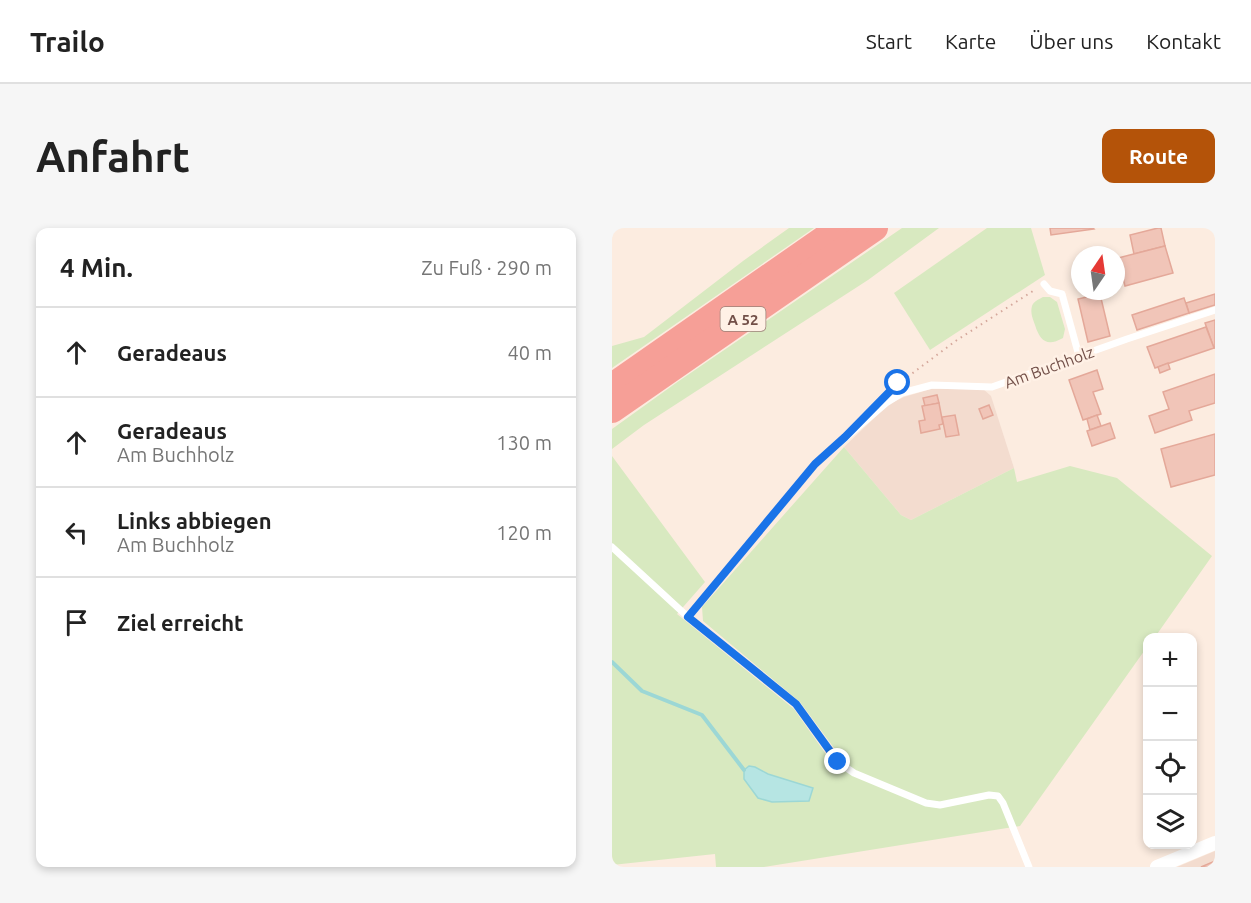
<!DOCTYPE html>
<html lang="de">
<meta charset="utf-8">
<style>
body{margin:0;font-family:Ubuntu,sans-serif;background:#f6f6f6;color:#222}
.controls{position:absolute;right:18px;bottom:18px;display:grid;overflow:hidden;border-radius:12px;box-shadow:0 3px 9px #0003}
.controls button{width:54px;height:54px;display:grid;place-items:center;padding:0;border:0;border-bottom:2px solid #e0e0e0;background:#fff;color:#222;font:30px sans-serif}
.compass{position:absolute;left:459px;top:18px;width:54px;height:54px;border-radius:50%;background:#fff;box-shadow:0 3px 9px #0003;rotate:13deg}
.stop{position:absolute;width:18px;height:18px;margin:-14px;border:4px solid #1a73e8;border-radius:50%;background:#fff}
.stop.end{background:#1a73e8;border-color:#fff;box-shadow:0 2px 6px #0008}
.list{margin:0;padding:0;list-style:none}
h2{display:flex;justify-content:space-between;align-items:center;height:78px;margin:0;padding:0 24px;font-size:26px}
h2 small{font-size:20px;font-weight:400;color:#767676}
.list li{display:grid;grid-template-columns:39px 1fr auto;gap:18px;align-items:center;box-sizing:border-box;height:90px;padding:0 24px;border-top:2px solid #e0e0e0}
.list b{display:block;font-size:22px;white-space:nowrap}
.list p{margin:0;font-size:20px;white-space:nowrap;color:#767676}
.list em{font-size:20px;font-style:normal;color:#767676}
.icon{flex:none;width:33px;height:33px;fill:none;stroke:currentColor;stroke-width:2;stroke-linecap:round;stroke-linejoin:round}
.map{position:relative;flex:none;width:603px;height:639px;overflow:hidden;border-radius:12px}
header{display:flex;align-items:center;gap:36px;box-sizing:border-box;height:84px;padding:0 30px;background:#fff;border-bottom:2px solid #e0e0e0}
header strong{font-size:28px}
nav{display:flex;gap:33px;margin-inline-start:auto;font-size:21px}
.intro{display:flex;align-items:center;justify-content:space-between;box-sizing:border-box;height:144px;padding:0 36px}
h1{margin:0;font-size:42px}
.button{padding:15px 27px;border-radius:12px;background:#b45309;color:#fff;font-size:21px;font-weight:700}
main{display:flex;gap:36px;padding:0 36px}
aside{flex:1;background:#fff;border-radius:12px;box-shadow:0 3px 9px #0003}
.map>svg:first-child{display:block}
.residential{fill:#f3dccf}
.green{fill:#d8e9c0}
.water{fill:#b6e5e3;stroke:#9cd7d5;stroke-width:1.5}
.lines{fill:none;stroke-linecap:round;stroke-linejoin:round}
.stream{stroke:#9cd7d5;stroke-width:4}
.building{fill:#f1c5b8;stroke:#e4a899;stroke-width:1.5}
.path{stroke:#d5a89c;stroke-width:2;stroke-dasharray:1.5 4.5;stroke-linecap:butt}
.lane{stroke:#fff;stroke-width:7}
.street{stroke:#fff;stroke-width:14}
.highway{stroke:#f69f97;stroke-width:26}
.route{stroke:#1a73e8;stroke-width:8}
.labels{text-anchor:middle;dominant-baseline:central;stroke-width:5;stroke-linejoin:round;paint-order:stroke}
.shield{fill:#fff1e6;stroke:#9c8077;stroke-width:1.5}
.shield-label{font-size:15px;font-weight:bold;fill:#724f48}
.street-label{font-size:16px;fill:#724f48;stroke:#fff1e6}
</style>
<header>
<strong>Trailo</strong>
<nav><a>Start</a><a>Karte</a><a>Über uns</a><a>Kontakt</a></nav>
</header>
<div class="intro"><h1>Anfahrt</h1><a class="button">Route</a></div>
<main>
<aside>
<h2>4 Min.<small>Zu Fuß · 290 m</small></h2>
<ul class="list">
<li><svg class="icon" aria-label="ahead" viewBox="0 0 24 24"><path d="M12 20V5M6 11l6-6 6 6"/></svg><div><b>Geradeaus</b></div><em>40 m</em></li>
<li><svg class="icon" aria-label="ahead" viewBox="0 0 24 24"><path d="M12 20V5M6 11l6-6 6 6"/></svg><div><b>Geradeaus</b><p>Am Buchholz</p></div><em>130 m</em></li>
<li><svg class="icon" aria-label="left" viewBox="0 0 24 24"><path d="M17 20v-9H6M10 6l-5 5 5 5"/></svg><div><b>Links abbiegen</b><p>Am Buchholz</p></div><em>120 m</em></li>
<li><svg class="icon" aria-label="arrive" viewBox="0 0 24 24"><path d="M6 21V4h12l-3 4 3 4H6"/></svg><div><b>Ziel erreicht</b></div></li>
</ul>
</aside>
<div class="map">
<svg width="603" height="639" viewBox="0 0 603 639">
<rect width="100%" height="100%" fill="#fcece0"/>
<g class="residential">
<polygon points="319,161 371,161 379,168 402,240 299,292 289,287 232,219 277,176 292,169"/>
<polygon points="603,623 603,639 565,639"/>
</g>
<g class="green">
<polygon points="177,0 202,0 0,140 0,118 32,109 131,33"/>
<polygon points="290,0 327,0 256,52 32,197 0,221 0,201 64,155"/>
<polygon points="375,0 419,0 433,47 318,122 282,65"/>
<path d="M431,69h7l7,5 8,27 -2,9c-16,9 -23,3 -28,-13 -2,-6 -5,-12 -3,-19 2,-5 6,-6 11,-9z"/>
<polygon points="232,219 289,287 299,292 402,240 405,254 458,238 505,250 600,328 543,409 536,410 535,419 408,598 152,639 104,639 103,626 0,637 0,228 93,354 65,386 182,481 223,539 225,524 188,474 91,393 90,379"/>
</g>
<polygon class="water" points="137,538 143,539 156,546 201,560 197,573 160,574 146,570 132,551 132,542"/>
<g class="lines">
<polyline class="stream" points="0,434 30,463 90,487 132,542"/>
</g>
<g class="building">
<polygon points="438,0 481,0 482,1 439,7"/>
<polygon points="546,0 549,0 553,18 522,26 518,7"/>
<polygon points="553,18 561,45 513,58 506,30"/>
<polygon points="488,66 498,108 476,114 466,71"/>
<polygon points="603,66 603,77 577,85 574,75"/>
<polygon points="572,70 577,85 525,102 520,87"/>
<polygon points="603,92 603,120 602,120 593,95"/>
<polygon points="594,99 602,120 543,140 535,119"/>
<polygon points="556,135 558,141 548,145 546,139"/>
<polygon points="485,142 491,161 481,164 489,186 471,192 457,152"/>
<polygon points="603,146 603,175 577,183 580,192 543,205 537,188 557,181 551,164"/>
<polygon points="325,167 327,175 313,178 311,170"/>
<polygon points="327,175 331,196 327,197 328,201 309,205 307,193 313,192 310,178"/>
<polygon points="377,177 381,187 371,191 367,181"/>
<polygon points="343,187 347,207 334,209 330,189"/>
<polygon points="485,187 489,198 478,202 475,191"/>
<polygon points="498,195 503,210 480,218 475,203"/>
<polygon points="603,206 603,247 559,259 549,221"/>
<polygon points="603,633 603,639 589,639"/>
</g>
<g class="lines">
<polyline class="path" points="286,156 345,112 424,61"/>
<g class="lane">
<polyline points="432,56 438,63 450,66 467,128"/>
<polyline points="0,319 76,389 184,476 226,534 242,545 314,575 328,577 377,567 386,568 391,575 417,639"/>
<polyline points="76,389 203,236 274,175 290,165 320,157 380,159 515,111 603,82"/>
</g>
<polyline class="street" points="545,639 603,615"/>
<g class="highway">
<polyline points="0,158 227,0"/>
<polyline points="0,182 263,0"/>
</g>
</g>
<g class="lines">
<polyline class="route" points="226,534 184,476 76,389 203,236 233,209 286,155"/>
</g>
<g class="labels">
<rect class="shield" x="108.5" y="79" width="45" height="24" rx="4.5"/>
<g class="shield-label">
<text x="131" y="91">A 52</text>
</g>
<g class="street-label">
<text transform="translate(437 139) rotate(-20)">Am Buchholz</text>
</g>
</g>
</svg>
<div class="controls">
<button>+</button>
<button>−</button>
<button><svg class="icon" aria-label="locate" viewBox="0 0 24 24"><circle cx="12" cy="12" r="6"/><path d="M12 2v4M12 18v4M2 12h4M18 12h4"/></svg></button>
<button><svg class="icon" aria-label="layers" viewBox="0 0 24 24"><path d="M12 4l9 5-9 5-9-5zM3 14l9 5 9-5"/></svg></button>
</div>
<svg class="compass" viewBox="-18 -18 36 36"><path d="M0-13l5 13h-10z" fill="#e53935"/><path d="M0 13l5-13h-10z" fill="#767676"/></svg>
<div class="stop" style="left:286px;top:155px"></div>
<div class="stop end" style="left:226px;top:534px"></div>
</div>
</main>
